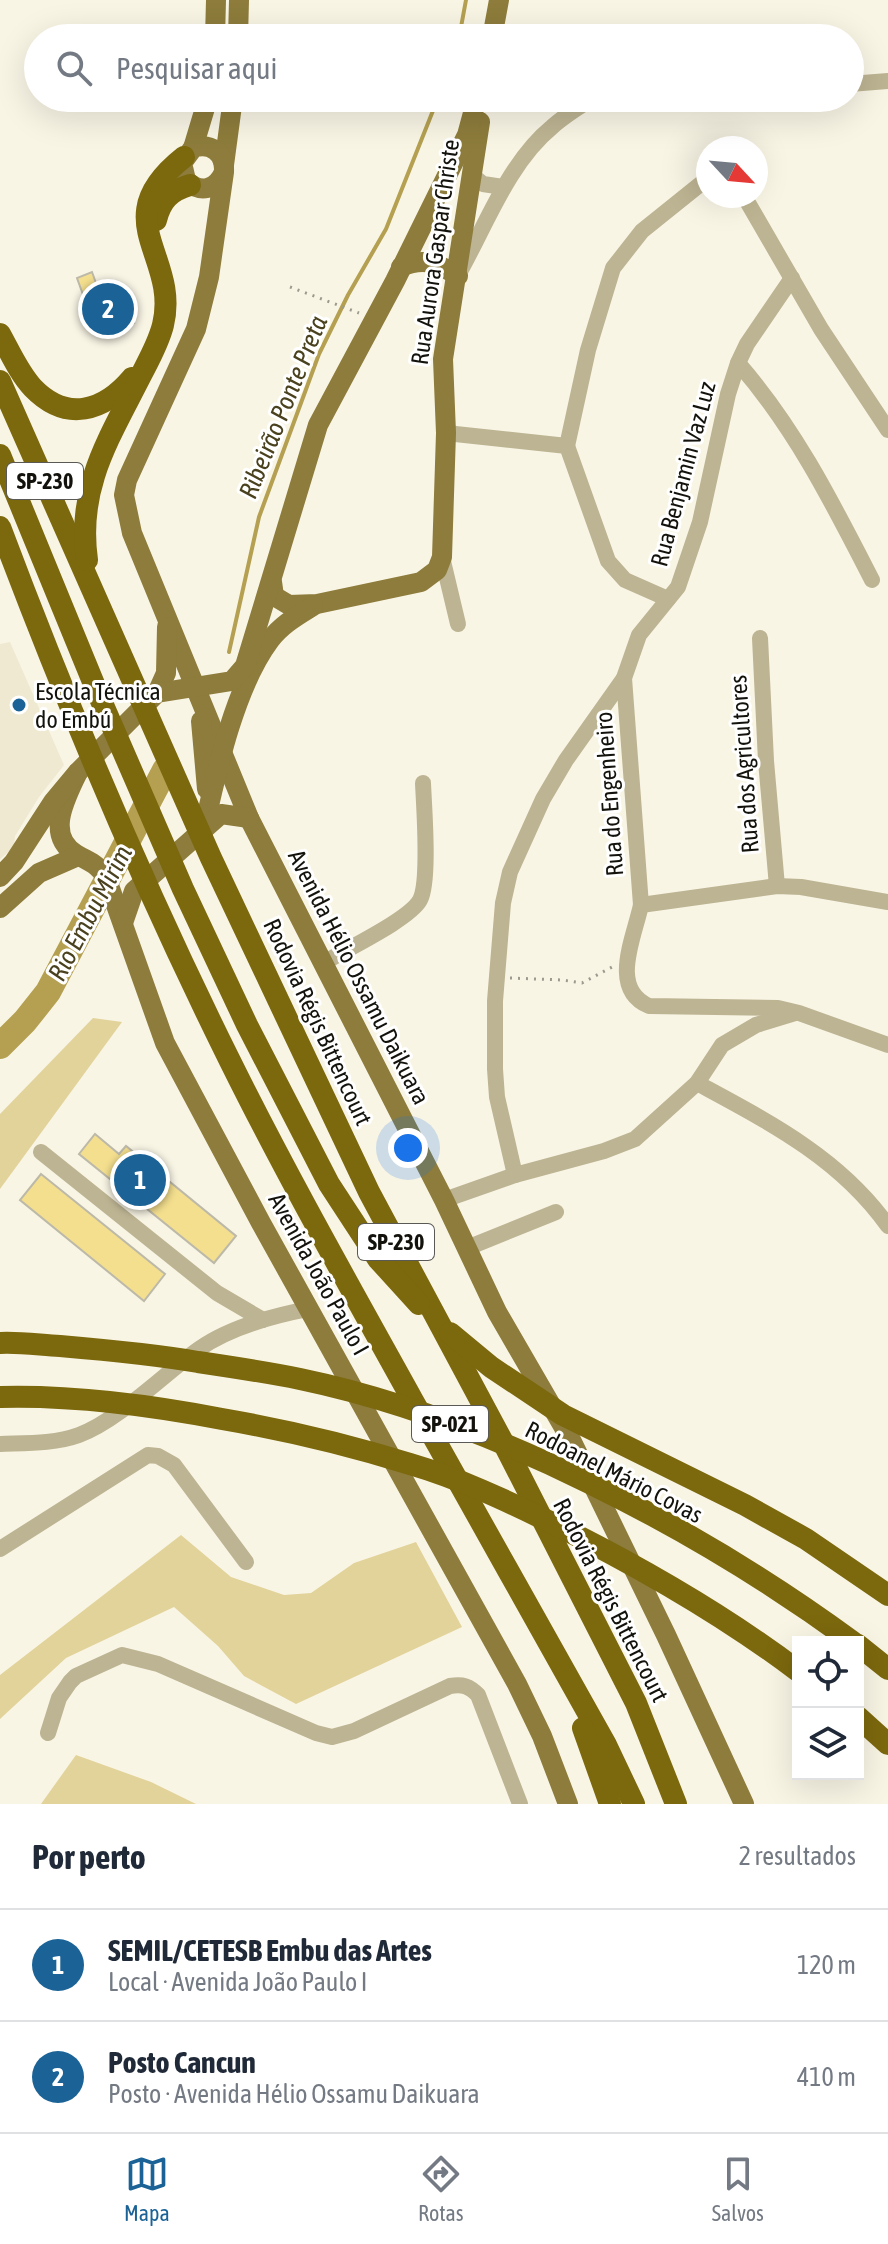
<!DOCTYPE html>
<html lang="pt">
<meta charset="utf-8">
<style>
body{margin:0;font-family:"Asap Condensed",sans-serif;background:#f6f6f7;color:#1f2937}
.controls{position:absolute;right:24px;bottom:24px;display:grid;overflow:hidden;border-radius:0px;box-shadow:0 8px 32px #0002}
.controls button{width:72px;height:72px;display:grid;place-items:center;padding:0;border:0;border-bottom:2px solid #e0e1e3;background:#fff;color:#1f2937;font:40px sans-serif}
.compass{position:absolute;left:696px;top:136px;width:72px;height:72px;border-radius:50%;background:#fff;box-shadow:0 8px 32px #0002;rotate:116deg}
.you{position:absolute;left:408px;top:1148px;width:28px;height:28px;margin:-20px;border:6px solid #fff;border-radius:50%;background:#1a73e8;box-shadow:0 0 0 12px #1a73e833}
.badge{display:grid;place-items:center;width:52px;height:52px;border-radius:50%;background:#1b6397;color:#fff;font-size:26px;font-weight:700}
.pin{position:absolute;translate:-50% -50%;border:4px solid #fff;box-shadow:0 2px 8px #0006}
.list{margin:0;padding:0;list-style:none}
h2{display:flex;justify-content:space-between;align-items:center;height:104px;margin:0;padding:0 32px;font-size:34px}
h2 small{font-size:26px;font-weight:400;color:#747a83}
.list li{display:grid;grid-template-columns:52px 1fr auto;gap:24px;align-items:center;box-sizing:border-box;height:112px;padding:0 32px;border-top:2px solid #e0e1e3}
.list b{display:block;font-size:30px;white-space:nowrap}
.list p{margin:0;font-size:26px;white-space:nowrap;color:#747a83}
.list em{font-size:26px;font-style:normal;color:#747a83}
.icon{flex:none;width:44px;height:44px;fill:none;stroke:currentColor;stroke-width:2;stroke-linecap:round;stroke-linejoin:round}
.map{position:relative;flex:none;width:888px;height:1804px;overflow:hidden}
.search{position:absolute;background:#fff;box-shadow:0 8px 32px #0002;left:24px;right:24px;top:24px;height:88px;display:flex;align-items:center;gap:20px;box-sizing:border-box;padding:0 28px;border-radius:44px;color:#747a83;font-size:30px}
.sheet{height:328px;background:#fff}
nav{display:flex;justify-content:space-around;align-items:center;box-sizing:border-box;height:112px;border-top:2px solid #e0e1e3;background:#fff;font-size:22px;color:#747a83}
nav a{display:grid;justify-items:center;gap:4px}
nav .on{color:#1b6397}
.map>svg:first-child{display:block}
.built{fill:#efe9d1}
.green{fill:#e2d39a}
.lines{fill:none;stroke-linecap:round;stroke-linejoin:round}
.stream{stroke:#b4a050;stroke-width:4}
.river{stroke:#b4a050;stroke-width:26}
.building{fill:#f4df8e;stroke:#bdb9a9;stroke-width:2}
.path{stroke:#9c9a8e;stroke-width:3;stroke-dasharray:2 6;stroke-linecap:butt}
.minor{stroke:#bdb493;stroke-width:16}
.major{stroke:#8d7c3b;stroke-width:20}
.highway{stroke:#7c680d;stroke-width:22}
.poi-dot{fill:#1b6397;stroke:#fff;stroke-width:3}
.labels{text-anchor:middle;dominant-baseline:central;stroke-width:6;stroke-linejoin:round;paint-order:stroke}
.shield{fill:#fff;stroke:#5a5955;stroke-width:2}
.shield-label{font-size:22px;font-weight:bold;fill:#13120c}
.street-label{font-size:24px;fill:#13120c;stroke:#fff}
.poi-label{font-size:24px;fill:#13120c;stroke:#fff;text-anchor:start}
.water-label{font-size:26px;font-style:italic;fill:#4a411e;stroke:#fff}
</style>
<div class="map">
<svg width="888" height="1804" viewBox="0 0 888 1804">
<rect width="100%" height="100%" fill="#f9f5e5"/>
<polygon class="built" points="10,642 64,765 39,797 15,836 14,847 0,859 0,644"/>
<g class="green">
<polygon points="93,1018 122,1022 0,1189 0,1114"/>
<polygon points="181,1535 231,1577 284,1595 311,1593 354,1563 416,1542 462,1627 296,1704 244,1676 218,1646 174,1607 66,1658 0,1719 0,1675"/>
<polygon points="76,1755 151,1782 196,1804 41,1804"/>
</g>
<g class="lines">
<g class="stream">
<polyline points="459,38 466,0"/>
<polyline points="229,652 259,517 319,354 348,295 386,229 438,98"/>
</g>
<polyline class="river" points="0,1046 25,1021 48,992 165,770"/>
</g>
<g class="building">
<polygon points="92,272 100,294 121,287 134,323 98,336 77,278"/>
<polygon points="95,1134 119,1154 126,1146 236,1236 214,1263 79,1154"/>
<polygon points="41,1174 165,1274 144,1301 20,1200"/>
</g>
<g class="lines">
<g class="path">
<polyline points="290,287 359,313"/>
<polyline points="510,978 562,980 582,983 614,966"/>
</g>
<g class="minor">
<polyline points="850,84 888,81"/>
<polyline points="473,176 483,184 503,187"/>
<polyline points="744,196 821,329 888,430"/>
<path d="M458,275c28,-49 50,-112 94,-148 12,-11 27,-20 41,-29"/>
<path d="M738,363c57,65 95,141 134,217"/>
<polyline points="446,433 567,446 608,561 625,580 668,599"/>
<polyline points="567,446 588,350 613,268 642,231 708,178"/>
<polyline points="442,557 458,624"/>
<polyline points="760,638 766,761 777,886"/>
<polyline points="624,678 641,905"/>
<path d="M888,902l-87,-15 -24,-1 -136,19c-7,33 -32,84 8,101l129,2 21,5 89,32"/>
<path d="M322,964c22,-14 87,-44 98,-64 10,-19 4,-92 3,-117"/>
<path d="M697,1083c72,39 143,75 191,143"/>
<polyline points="41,1152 217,1293 263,1320"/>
<polyline points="515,1175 497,1097 495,1069 495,1001 503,903 510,872 543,799 566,760 624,678 639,635 678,587 700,522 728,394 738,363 747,344 792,278"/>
<polyline points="444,1200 515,1175 604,1151 635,1139 697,1083 722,1045 756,1025 795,1013"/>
<polyline points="467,1248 556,1212"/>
<path d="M0,1444c26,-1 54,0 79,-9 40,-15 85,-61 120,-86 31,-22 73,-33 109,-40"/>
<polyline points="0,1549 148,1455 158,1456 174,1465 246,1562"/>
<path d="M48,1733l11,-35 11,-16 6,-6 46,-21 36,9 158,69 16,4 22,-6 96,-45c13,-2 19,0 28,9l42,109"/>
</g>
<g class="major">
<polyline points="215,38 216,0"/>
<polyline points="238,38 239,0"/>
<polyline points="492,38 499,0"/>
<polyline points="193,148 208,98"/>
<polyline points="224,165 233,98"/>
<path d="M224,172c-8,18 -24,22 -38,8l-4,-17 11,-15c18,-6 32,5 31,24l-15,105 -13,52 -69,151 -3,15 8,38 117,285 195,382 53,112 73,126 96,197 78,169"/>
<path d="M401,267c23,-10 37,-4 57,9"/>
<polyline points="272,582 274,596 289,605 317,604 421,582 437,570 442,557 446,433 443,359 480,122"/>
<polyline points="157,693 166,673 167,627"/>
<polyline points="201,721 207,789"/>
<path d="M78,772c-11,24 -34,63 -2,82 13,8 21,9 30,23l59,166 96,180 256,461 25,52 26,68"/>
<path d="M203,832c13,-58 31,-144 67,-192 11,-15 27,-24 43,-34"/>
<polyline points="0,877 14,862 53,802 78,772 157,693 232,681 245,666 318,425 395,281 467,135 477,98"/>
<polyline points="0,908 39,873 78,856"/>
<polyline points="123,923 134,891 221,814 249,818"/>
</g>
<g class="highway">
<path d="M156,220c5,-20 14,-29 34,-35"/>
<path d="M0,334c10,18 19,39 33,54 34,35 71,23 99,-10"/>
<polyline points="0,381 211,858 369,1192 505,1446 636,1703 676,1804"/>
<polyline points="0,455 96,689 183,889 247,1025 329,1184 378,1259 419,1304"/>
<path d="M0,527c68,181 144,361 230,534 57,115 120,226 182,338 65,115 129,231 194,346l28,59"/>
<path d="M87,560c-10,-71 20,-118 51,-179 9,-18 20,-36 25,-56 17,-70 -59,-105 21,-168"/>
<polyline points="450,1333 491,1367 563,1415 745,1505 806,1539 888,1595"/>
<path d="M0,1343c20,-1 40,2 60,3 47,4 92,8 138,16 34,5 68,10 102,17 188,39 399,150 553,263"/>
<path d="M0,1397c75,-2 149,8 222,22 64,11 127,26 188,45 48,14 95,36 140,58 87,43 170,90 248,149"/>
<polyline points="858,1645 888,1669"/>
<polyline points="858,1717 888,1744"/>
<polyline points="583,1728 610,1804"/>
</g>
</g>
<circle class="poi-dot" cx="19" cy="705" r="8"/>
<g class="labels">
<g class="shield">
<rect x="7" y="463" width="76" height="36" rx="6"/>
<rect x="358" y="1224" width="76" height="36" rx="6"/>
<rect x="412" y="1406" width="76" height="36" rx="6"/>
</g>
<g class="shield-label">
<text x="45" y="481">SP-230</text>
<text x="396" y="1242">SP-230</text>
<text x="450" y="1424">SP-021</text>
</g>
<g class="street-label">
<text transform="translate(435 252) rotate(-82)">Rua Aurora Gaspar Christe</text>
<text transform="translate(683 474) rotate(-75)">Rua Benjamin Vaz Luz</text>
<text transform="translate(744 764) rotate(-94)">Rua dos Agricultores</text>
<text transform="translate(609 794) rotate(-94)">Rua do Engenheiro</text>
<text transform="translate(359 977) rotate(63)">Avenida Hélio Ossamu Daikuara</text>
<text transform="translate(318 1022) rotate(65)">Rodovia Régis Bittencourt</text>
<text transform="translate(319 1274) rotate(61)">Avenida João Paulo I</text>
<text transform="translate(614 1472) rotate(27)">Rodoanel Mário Covas</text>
<text transform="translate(611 1600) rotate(63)">Rodovia Régis Bittencourt</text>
</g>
<g class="poi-label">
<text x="35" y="691">Escola Técnica<tspan x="35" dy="28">do Embú</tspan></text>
</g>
<g class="water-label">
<text transform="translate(283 407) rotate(-68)">Ribeirão Ponte Preta</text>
<text transform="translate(90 913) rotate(-62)">Rio Embu Mirim</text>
</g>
</g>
</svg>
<div class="controls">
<button><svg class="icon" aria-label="locate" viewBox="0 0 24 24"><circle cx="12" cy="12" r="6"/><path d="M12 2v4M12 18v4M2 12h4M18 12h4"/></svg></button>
<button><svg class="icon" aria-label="layers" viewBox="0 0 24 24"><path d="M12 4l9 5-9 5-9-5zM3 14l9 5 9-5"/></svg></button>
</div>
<svg class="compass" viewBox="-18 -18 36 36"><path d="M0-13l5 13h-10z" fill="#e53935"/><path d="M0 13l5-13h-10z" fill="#747a83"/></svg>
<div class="you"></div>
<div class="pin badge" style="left:140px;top:1180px">1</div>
<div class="pin badge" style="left:108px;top:309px">2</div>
<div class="search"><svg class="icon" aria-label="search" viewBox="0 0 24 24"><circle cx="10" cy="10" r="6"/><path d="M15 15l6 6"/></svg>Pesquisar aqui</div>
</div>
<section class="sheet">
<h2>Por perto<small>2 resultados</small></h2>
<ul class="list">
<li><span class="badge">1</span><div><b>SEMIL/CETESB Embu das Artes</b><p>Local · Avenida João Paulo I</p></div><em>120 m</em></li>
<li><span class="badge">2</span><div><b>Posto Cancun</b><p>Posto · Avenida Hélio Ossamu Daikuara</p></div><em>410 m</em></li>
</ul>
</section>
<nav>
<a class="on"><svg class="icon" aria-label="map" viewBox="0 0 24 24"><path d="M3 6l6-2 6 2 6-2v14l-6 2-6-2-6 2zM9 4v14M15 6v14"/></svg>Mapa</a>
<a><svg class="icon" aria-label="directions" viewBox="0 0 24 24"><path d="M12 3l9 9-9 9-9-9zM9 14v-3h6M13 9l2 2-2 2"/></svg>Rotas</a>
<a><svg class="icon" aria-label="saved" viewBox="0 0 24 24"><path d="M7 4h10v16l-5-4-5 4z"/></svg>Salvos</a>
</nav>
